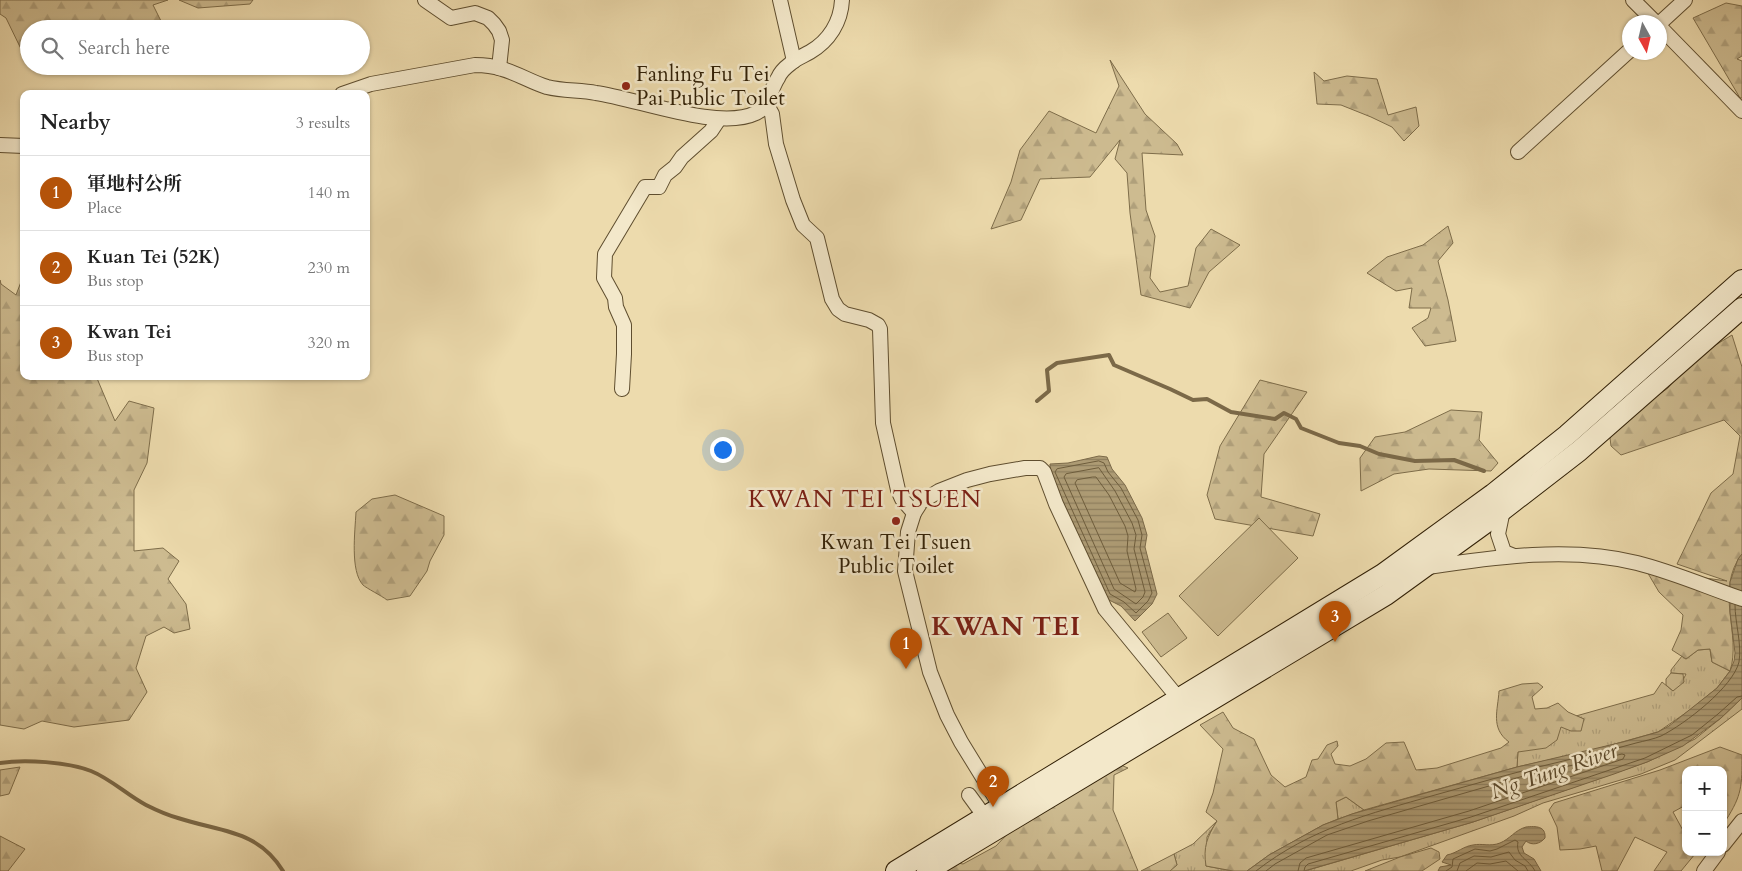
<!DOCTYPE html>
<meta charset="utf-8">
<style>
body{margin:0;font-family:Cardo,"Noto Serif SC",serif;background:#f6f6f6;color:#222}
.controls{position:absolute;right:15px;bottom:15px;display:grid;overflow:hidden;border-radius:10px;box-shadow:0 1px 4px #0004}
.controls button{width:45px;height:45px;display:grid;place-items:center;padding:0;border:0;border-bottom:1px solid #e0e0e0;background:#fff;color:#222;font:25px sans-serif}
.compass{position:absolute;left:1622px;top:15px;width:45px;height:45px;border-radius:50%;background:#fff;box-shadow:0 1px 4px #0004;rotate:172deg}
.you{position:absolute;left:722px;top:449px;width:18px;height:18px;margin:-12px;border:4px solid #fff;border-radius:50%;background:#1a73e8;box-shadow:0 0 0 8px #1a73e833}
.badge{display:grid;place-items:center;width:32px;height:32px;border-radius:50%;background:#b45309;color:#fff;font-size:16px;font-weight:700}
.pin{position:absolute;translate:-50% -41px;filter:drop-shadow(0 1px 2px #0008)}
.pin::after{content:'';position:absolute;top:26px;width:18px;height:15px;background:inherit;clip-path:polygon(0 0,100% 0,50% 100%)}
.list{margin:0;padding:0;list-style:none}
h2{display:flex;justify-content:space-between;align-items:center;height:65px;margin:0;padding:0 20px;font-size:21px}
h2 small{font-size:16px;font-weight:400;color:#767676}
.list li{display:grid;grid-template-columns:32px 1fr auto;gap:15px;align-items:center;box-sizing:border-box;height:75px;padding:0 20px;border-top:1px solid #e0e0e0}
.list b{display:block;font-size:19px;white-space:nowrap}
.list p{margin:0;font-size:16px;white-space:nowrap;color:#767676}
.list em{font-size:16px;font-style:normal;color:#767676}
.icon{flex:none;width:28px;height:28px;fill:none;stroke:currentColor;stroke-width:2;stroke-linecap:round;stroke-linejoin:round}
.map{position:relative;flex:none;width:1742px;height:871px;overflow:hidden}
.search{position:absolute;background:#fff;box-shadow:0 1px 4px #0004;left:20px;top:20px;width:350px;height:55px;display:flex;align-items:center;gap:12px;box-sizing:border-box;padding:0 18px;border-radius:28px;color:#767676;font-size:19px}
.panel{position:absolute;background:#fff;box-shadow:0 1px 4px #0004;left:20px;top:90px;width:350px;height:290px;border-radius:10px}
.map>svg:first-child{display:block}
.grass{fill:url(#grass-tufts);stroke:#7e6d4a}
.forest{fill:url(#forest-firs);stroke:#7e6d4a}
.park{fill:#cdbb90;stroke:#7e6d4a}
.water{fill:url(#water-rules);stroke:#7b6948}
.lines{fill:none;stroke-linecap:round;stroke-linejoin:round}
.shore{stroke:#6e5d3c;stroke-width:1}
.stream{stroke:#7b6948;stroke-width:4}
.street-casing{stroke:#5f4e2f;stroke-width:16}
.secondary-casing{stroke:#301f05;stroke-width:22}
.street{stroke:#f3e8ca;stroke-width:14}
.secondary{stroke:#f3e8ca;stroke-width:20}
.poi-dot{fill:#8f2418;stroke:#f3e8ca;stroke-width:2}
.labels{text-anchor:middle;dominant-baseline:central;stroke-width:5;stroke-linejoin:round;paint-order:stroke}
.poi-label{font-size:21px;fill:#301f05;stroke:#f3e8ca;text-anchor:start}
.water-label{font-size:22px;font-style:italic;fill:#5c4a2c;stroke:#f3e8ca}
.quarter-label{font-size:24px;letter-spacing:1px;fill:#7a1f14;stroke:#f3e8ca}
.district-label{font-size:26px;font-weight:bold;letter-spacing:1px;fill:#7a1f14;stroke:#f3e8ca}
</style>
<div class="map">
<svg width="1742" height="871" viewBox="0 0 1742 871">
<defs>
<pattern id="grass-tufts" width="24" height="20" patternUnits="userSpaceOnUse" patternTransform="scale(1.25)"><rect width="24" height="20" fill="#cdbb90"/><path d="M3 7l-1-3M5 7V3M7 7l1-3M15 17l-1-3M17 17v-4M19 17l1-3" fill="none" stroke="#b0a07b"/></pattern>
<pattern id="forest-firs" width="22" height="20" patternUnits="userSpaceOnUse" patternTransform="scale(1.25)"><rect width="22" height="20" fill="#cdbb90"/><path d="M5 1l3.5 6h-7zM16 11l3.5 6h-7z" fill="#b0a07b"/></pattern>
<pattern id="water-rules" width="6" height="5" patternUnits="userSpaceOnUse" patternTransform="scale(1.25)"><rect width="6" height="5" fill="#ad9b74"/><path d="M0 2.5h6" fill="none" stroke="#8d7e5d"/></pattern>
</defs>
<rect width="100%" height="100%" fill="#eddbad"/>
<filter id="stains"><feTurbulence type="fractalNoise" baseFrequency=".004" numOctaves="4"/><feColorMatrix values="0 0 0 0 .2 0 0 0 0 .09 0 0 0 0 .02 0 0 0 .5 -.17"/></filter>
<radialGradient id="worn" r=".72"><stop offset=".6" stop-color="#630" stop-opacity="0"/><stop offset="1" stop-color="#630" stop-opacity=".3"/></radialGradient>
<g class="grass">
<polygon points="1710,649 1712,662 1730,671 1717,688 1690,710 1658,732 1593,750 1517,767 1518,748 1561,726 1584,719 1576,716 1654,694 1662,682 1673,691 1683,680 1686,674 1671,673 1671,670 1682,656 1686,659 1698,650"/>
<polygon points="1742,698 1742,709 1675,760 1641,774 1543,803 1514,816 1400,857 1382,860 1351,871 1305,871 1473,822 1647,762 1695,739 1721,718"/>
<polygon points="1346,797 1364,810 1338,819 1336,802"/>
<polygon points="1217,821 1207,837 1206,866 1233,871 1167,871 1177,865 1174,854 1193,844"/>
</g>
<g class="forest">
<polygon points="0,0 168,0 153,5 165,29 29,29 29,50 22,51 6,18 0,14"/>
<polygon points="179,0 253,0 250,4 198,8"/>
<polygon points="1726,3 1742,6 1742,56 1737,59 1742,61 1742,98 1740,98 1693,18"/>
<polygon points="1110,60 1145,114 1177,144 1183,155 1142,153 1146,210 1155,236 1150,278 1160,292 1188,286 1196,248 1211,229 1240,245 1209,272 1190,308 1141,295 1130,213 1127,173 1115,159 1120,140 1090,177 1040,179 1021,220 991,229 1011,182 1020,150 1049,111 1096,133 1119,86"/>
<polygon points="1314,72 1324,81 1347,76 1377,79 1388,115 1416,107 1419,126 1404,141 1392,127 1371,117 1341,105 1317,104"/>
<polygon points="1448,226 1453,243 1438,261 1448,300 1456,341 1425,346 1412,328 1428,318 1431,308 1409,308 1412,288 1396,291 1367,273 1387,257 1423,245"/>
<polygon points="24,274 24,376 96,376 115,421 129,401 154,408 147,463 134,490 134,551 163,548 179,561 168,579 186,604 190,629 174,633 164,627 146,636 136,668 147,692 129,720 74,727 42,721 24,729 0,725 0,280 1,284 16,295"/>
<path d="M1732,335l10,32v187c-28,36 0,81 -12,117l-18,-9 -2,-13 -12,1 -12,9 -14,-9 9,-20 2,-15 -24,-23 -13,-22 81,11 -50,-17 34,-71 22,-19 7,-38 -16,-16 -103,35 -10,-9 -2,-16 59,-42 23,-28z"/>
<polygon points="1260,380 1307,392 1264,454 1261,497 1320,514 1313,536 1215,519 1207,495 1220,446"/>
<polygon points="1451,410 1482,412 1479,440 1498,463 1491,471 1429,469 1394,474 1361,491 1360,458 1375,437 1405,432"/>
<path d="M395,495l49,21v19l-14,26 -3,10 -17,25 -23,4c-5,-4 -21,-12 -24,-15 -13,-14 -8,-53 -7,-73l16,-13z"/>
<polygon points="1671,673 1683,674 1684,682 1673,691 1666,685 1666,679"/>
<path d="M1538,683l5,4 -11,10 3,12 12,-1 11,-5 10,9 16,7 -3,12h-10l-10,-4 -4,13 -11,8 -28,4 -1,15 -153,43 -18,-13 -10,5 2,17 -15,6 -54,30 -22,16h-14l-27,-5c-3,-19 1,-29 11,-45l-11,-9 7,-19 10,-44 -23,-24 23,-13 10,16 21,11 17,36 14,12 21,-10 6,-17 6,-1 9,-14 10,-4 1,5 -7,8 4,10 15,2 16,-7 20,-16 18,-1 12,28 21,-2 64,-20 8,-6c-19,-14 -11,-32 -10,-51l23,-7z"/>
<path d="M1720,747l22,8c0,31 0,40 -16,65l-3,-2v-48h-37v35l-13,7 13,24v16h9v2l-14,17h-27l13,-19 -32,-15 -18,34h-15l-6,-25 -16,3 -20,1 -3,-23 -8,-17 5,-7 106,-33z"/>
<polygon points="1118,764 1128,768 1114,775 1113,810 1138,871 938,871 953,862 963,864 996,846 1012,829"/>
<polygon points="20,767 9,794 0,796 0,770"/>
<polygon points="0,836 25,849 8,871 0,871"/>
<polygon points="1431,848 1439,852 1440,859 1422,871 1365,871 1400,857"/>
<polygon points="1174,854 1177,865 1170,871 1141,871"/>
</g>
<g class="park">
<polygon points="1259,518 1298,558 1218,636 1179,596"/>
<polygon points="1168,613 1187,638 1161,657 1142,632"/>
</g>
<g class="water">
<polygon points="1099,456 1107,457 1112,469 1125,485 1142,518 1147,535 1145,547 1157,594 1152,604 1135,621 1121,606 1107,599 1050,474 1050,464 1068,463"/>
<polygon points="1742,554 1742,698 1721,718 1683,746 1647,762 1614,774 1473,822 1304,871 1247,871 1269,855 1323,825 1352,814 1517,767 1623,742 1658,732 1669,726 1717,688 1730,671 1734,661 1735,653 1730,612 1730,582 1738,559"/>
<path d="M1526,827c10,-1 20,-1 19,11 -5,6 -13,8 -19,3l-4,6 2,6 10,6 7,12h-103l2,-4 11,-2 -9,-3 5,-7c10,-2 17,-9 26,-10 9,-2 17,2 27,-2 10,-4 15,-13 26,-16z"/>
</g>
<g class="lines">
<g class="shore">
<polygon points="1099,461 1104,463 1108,472 1121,488 1138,520 1142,535 1140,548 1152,593 1148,601 1136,613 1124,602 1110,594 1055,472 1057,469"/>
<polygon points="1099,468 1115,491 1132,523 1136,535 1134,549 1145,592 1143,597 1136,604 1114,589 1064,477 1066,474"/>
<polygon points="1093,477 1096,477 1109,495 1125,526 1128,536 1127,551 1136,589 1135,592 1120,583 1075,483 1077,480"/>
<path d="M1256,871c55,-43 113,-57 179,-76 40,-11 80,-23 120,-32 27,-7 54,-12 81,-20 8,-2 18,-4 25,-7 24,-12 72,-49 78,-74 3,-18 -4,-39 -4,-57"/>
<polyline points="1266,871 1275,864 1327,835 1368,821 1520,777 1622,754 1625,755 1623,759 1469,811 1306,858 1300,863 1298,871"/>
<polyline points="1304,871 1305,867 1308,864 1471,817 1645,758 1692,735 1718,714 1737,697 1742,696"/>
<path d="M1446,871l6,-4 1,-8 22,-10 15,2 7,-2 18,-9 3,2c-3,15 11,17 17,29"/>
<polyline points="1457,871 1460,863 1474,856 1491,857 1509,852 1515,860 1525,866 1528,871"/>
<polyline points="1466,871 1477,863 1490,864 1506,861 1518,871"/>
</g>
<g class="stream">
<polyline points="1037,401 1049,391 1047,370 1057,363 1109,355 1114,365 1170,389 1193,400 1207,399 1231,412 1275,419 1284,413 1296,419 1301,428 1339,443 1360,446 1379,454 1415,461 1454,460 1484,471"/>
<path d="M0,763c25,-4 67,-1 91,8 20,8 36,24 55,34 10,5 21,10 32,13 42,14 79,11 105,53"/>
</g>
<g class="street-casing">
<g id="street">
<polyline points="425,0 451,18 475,13 488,18 494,24 499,31 502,40 499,68"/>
<polyline points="780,0 794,61"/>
<polyline points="1633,0 1655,22"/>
<polyline points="1660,23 1685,0"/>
<polyline points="1660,27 1742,111"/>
<path d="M342,94l29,-10 104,-19c9,0 18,1 27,4 15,4 29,13 45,18 16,4 33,3 49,6 42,6 123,38 160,20 12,-5 15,-25 22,-35 2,-5 8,-11 12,-14 5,-5 13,-8 20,-12 19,-11 31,-30 32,-52"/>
<polyline points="764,106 768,107 772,114 776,144 793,200 803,225 817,238 832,299 838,309 845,314 869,320 878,325 880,329 883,423 898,490 902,499 914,513"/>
<polyline points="0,145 24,146"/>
<polyline points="1518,152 1630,50"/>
<polyline points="622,389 624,354 624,325 616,307 615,298 604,278 605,254 645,187 659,187 665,175 675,167 682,157 711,131 719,119"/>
<polyline points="1503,510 1498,534 1504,552 1514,556"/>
<path d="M1428,567c67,-10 143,-21 209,-4 36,9 70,24 105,36"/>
<polyline points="969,795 985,817"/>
<polyline points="1001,807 961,742 947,715 930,672 905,571 908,532 914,513 921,502 939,491 967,480 990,474 1025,468 1040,468 1044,472 1056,504 1105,609 1179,699"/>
<polyline points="1723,845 1742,821"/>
<polyline points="1704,871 1718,852"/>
</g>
</g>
<g class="secondary-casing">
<g id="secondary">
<polyline points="896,871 1383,574 1493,494 1567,435 1742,280"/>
<polyline points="927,871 1386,595 1491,519 1579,451 1742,308"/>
</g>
</g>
<use href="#street" class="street"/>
<use href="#secondary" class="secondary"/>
</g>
<g class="poi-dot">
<circle cx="626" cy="86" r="5"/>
<circle cx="896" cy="521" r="5"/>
</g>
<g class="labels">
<g class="poi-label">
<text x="636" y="74">Fanling Fu Tei<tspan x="636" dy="24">Pai Public Toilet</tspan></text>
<text x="896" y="542" text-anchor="middle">Kwan Tei Tsuen<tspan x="896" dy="24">Public Toilet</tspan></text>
</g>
<g class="water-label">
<text transform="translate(1554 771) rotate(-19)">Ng Tung River</text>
</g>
<g class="quarter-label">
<text x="865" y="499">KWAN TEI TSUEN</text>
</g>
<g class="district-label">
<text x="1006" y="626">KWAN TEI</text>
</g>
</g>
<rect width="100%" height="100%" filter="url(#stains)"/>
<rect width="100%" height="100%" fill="url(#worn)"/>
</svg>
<div class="controls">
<button>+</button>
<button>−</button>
</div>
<svg class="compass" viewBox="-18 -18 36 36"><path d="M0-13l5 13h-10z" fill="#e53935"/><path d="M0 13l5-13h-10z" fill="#767676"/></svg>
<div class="you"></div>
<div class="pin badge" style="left:906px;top:669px">1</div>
<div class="pin badge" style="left:993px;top:807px">2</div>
<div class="pin badge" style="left:1335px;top:642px">3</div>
<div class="search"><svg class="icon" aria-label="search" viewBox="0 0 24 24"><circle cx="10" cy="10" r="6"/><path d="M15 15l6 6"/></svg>Search here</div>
<section class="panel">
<h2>Nearby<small>3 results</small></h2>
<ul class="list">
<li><span class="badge">1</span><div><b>軍地村公所</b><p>Place</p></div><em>140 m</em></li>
<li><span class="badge">2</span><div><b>Kuan Tei (52K)</b><p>Bus stop</p></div><em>230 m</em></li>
<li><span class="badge">3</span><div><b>Kwan Tei</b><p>Bus stop</p></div><em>320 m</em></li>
</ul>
</section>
</div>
